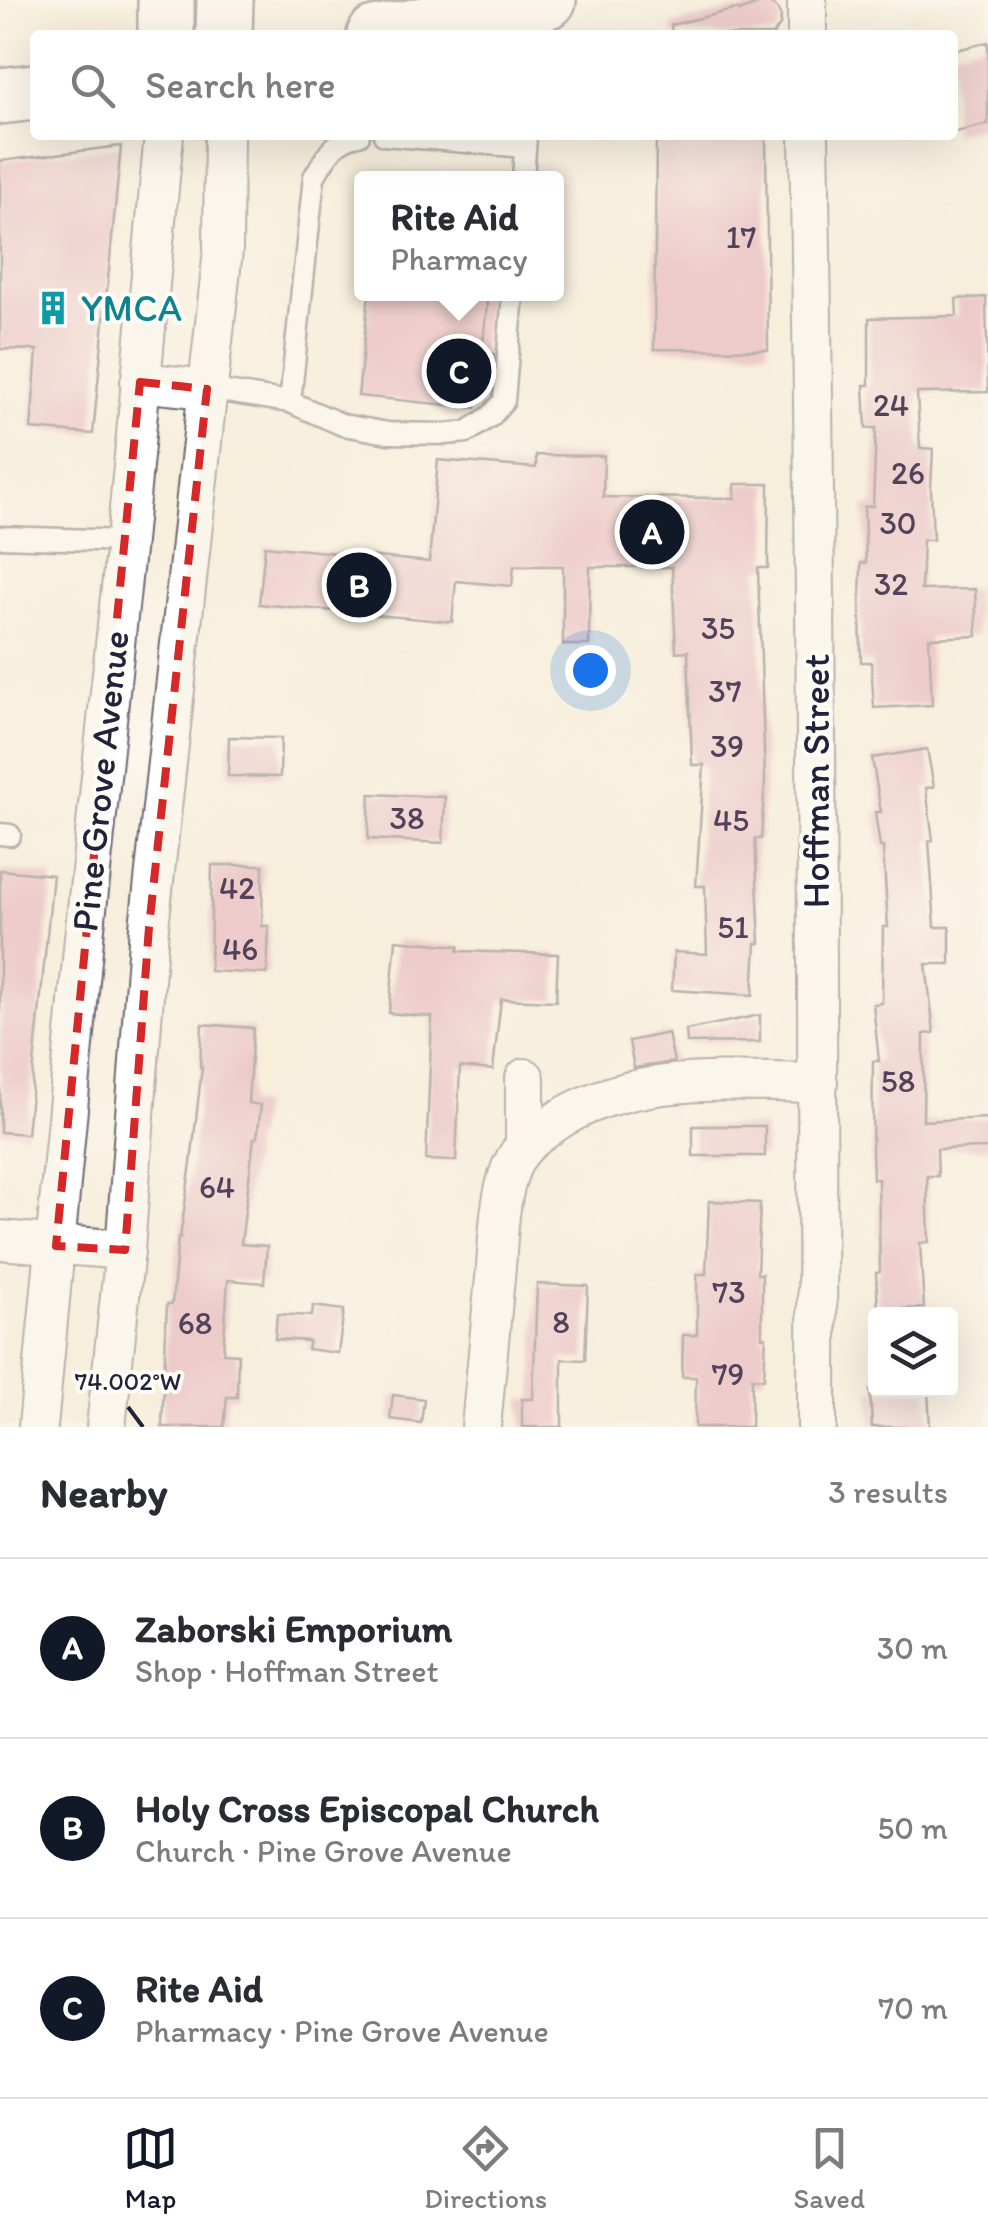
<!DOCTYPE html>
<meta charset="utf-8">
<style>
body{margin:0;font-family:Itim,sans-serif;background:#f7f7f7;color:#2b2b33}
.controls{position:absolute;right:30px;bottom:30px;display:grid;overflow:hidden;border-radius:10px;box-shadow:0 10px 40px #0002}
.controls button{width:90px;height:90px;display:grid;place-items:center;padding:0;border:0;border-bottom:2px solid #e1e1e2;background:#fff;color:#2b2b33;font:50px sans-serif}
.you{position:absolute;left:590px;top:670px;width:35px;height:35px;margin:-25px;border:8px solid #fff;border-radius:50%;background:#1a73e8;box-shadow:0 0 0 15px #1a73e833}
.badge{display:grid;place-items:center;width:65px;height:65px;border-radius:50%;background:#111827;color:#fff;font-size:32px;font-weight:700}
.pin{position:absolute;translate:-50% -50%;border:5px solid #fff;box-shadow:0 2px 10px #0006}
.popup{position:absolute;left:354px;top:171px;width:210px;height:130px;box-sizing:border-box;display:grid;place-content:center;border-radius:10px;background:#fff;filter:drop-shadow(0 2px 8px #0005);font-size:32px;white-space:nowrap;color:#7c7c81}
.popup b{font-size:38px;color:#2b2b33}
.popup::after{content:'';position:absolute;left:50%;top:100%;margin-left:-20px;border:20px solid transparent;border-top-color:#fff}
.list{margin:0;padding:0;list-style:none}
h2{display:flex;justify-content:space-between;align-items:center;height:130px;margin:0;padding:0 40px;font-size:42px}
h2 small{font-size:32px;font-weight:400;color:#7c7c81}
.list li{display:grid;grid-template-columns:65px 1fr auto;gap:30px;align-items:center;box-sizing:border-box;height:180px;padding:0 40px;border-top:2px solid #e1e1e2}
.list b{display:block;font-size:38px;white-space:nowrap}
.list p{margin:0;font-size:32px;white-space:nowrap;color:#7c7c81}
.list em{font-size:32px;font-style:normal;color:#7c7c81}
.icon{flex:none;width:55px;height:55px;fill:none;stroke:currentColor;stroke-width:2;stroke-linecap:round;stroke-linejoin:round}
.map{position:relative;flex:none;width:988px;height:1427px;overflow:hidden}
.search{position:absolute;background:#fff;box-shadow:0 10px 40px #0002;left:30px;right:30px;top:30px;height:110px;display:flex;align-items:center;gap:25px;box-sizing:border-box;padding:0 35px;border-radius:10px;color:#7c7c81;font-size:38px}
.sheet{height:670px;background:#fff}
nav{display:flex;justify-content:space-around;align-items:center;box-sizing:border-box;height:140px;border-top:2px solid #e1e1e2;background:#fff;font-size:28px;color:#7c7c81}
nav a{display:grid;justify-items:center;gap:5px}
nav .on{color:#111827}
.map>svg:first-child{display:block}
.building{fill:#e0a1b6}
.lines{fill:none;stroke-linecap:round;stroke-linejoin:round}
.lane-casing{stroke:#6d6973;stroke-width:25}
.street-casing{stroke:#6d6973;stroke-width:42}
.secondary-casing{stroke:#6d6973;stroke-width:60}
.highway-casing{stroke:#6d6973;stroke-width:60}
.lane{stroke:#fff;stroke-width:20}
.street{stroke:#fff;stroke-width:38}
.secondary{stroke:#fff;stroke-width:55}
.highway{stroke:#fff;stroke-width:55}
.marked{fill:none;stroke:#d62828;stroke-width:8;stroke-dasharray:20 12;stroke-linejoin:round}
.ticks{fill:none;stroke:#22223b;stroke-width:4}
.labels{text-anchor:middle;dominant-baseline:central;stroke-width:8;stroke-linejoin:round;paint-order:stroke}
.number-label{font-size:32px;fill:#52425a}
.culture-label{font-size:38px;fill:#0d838f;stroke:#fdfcf7;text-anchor:start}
.street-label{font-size:38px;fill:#22223b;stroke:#fdfcf7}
.ticks-label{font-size:25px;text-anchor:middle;fill:#22223b;stroke:#fdfcf7;stroke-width:8;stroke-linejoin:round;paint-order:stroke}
</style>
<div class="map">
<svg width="988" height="1427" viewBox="0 0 988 1427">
<rect width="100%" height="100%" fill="#fdfcf7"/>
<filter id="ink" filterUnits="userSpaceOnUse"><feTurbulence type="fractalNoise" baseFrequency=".01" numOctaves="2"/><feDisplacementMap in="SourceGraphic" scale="20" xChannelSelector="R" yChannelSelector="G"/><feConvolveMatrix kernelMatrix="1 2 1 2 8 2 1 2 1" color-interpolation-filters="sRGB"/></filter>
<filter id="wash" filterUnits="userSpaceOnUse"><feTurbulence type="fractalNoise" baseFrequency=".0048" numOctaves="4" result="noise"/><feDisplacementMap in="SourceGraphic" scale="40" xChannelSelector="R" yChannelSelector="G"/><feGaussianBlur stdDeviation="2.25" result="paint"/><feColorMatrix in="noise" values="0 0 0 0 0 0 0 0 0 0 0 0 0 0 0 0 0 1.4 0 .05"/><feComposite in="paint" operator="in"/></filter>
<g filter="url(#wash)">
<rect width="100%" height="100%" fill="#f7eedc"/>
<g id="blocks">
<g class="building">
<polygon points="766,1 777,8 781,17 780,25 773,35 672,35 671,25 737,9 739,11"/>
<polygon points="988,42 988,124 953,133 953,51"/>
<polygon points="656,135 766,135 768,350 654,349"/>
<polygon points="121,146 93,434 31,429 37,350 0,349 0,161"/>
<polygon points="369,294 488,294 482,353 494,354 491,390 478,389 476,408 358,396"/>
<polygon points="986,297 988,392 917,393 920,448 933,449 931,488 933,540 923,540 921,590 975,589 977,636 929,638 932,705 874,708 871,662 861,662 860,603 861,563 866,563 864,507 873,506 876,428 866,428 864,385 869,385 869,318 957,316 956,299"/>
<polygon points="536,455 604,456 603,497 735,498 735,484 769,484 768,568 758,568 765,780 761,839 755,839 760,943 756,943 753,995 672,990 674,952 707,954 705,886 696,886 704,765 692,765 688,651 676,652 672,567 590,567 589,645 563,645 563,566 514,566 512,586 456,581 452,622 259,604 265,546 429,562 438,460 536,468"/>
<polygon points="229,737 281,738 280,777 228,776"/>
<polygon points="927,749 934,787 926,788 933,840 929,841 935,927 950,927 950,964 926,964 934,1033 924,1034 923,1121 988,1118 988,1148 937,1149 938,1176 927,1176 929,1242 920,1243 924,1308 878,1310 876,1273 880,1272 878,1179 873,1179 872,1153 873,1061 879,1061 873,1004 882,1003 883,927 888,927 883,847 880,847 875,812 881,812 872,758"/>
<polygon points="370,794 445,797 443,843 368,839"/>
<polygon points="212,865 263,865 262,926 269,926 267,974 210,971"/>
<polygon points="0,870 53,875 27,1134 0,1132"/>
<polygon points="396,940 459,946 458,951 558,954 556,1001 501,999 493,1070 460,1067 456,1161 426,1160 432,1017 389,1013"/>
<polygon points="760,1015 760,1042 687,1043 686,1030"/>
<polygon points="202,1024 253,1028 248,1103 261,1105 257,1138 254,1138 241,1244 267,1246 264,1283 228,1280 223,1353 238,1354 237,1397 227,1397 224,1427 162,1427 167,1304 172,1304 178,1238 180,1238 191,1163 202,1067 200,1067"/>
<polygon points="668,1033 674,1062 634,1068 629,1041"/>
<rect x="693" y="1126" width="72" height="30"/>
<polygon points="709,1201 760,1203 757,1274 762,1274 762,1337 766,1337 764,1379 752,1378 751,1427 695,1427 696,1377 682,1377 683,1335 697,1335 697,1274 706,1274"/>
<polygon points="537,1284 588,1286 585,1360 562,1359 562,1427 522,1427 522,1399 533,1399"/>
<polygon points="313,1306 344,1310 338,1353 307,1349 309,1341 275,1339 277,1314 312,1316"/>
<polygon points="870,1390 928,1390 930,1427 872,1427"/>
<polygon points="393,1395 424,1399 421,1423 390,1419"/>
</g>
</g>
</g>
<g filter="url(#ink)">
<use href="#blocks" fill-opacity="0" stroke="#6d6973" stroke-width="2.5"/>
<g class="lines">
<g class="lane-casing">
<g id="lane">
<polyline points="384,135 524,147"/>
<polyline points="523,178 526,136"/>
<polyline points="207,389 290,402 343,425 388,433 446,434 467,432 491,416 504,401 513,294"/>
<path d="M290,402l24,-225c12,-20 20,-38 45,-42"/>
<polyline points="0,537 126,541"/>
<polyline points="0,834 10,835"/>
</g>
</g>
<g class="street-casing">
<g id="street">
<polyline points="807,0 807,35"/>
<path d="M809,135c8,431 9,861 8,1292"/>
<polyline points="140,382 207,389"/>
<polyline points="525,1078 525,1143"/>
<polyline points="0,1240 125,1250"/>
<polyline points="38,1427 85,928 126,541 164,135"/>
<polyline points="106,1427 125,1250 149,927 223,250 224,135"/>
<path d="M481,1427c5,-53 10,-107 15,-160 2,-28 3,-64 12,-91 8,-26 22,-36 43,-51 77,-54 178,-43 267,-42"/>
</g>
</g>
<g class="secondary-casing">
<g id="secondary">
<polyline points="166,0 166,35"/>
<polyline points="224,35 225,0"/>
</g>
</g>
<g class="highway-casing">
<g id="highway">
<polyline points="375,35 548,0"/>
<polyline points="0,96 35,92"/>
</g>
</g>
<use href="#lane" class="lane"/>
<use href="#street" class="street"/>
<use href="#secondary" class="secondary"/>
<use href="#highway" class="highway"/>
</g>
</g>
<path d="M0 0H988V1427H0ZM140,382l67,7 -58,538 -24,323 -69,-4z" fill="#f7eedc" fill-opacity=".55" fill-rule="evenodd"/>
<path class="marked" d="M140,382l67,7 -58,538 -24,323 -69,-4z"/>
<path class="ticks" d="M128,1407l15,20"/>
<defs>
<g id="building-bare" transform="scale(2.7)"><path d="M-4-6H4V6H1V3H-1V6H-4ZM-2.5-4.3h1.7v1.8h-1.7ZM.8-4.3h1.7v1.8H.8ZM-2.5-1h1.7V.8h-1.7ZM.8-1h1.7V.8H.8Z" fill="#0f9aa8" stroke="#fdfcf7" stroke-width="2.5" paint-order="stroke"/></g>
</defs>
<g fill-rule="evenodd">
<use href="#building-bare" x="53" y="308"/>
</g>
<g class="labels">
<g class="number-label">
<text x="741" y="237">17</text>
<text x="891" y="405">24</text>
<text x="908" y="473">26</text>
<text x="898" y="523">30</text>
<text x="891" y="584">32</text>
<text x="718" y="628">35</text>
<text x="725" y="691">37</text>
<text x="727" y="746">39</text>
<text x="407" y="818">38</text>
<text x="731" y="820">45</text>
<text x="237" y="888">42</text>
<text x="733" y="927">51</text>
<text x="240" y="949">46</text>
<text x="898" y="1081">58</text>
<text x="217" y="1187">64</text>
<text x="729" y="1292">73</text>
<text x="561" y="1322">8</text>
<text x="195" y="1323">68</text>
<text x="728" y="1374">79</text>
</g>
<g class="culture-label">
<text x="81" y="308">YMCA</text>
</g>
<g class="street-label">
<text transform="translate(100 781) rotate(-84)">Pine Grove Avenue</text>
<text transform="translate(816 781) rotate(-90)">Hoffman Street</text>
</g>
</g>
<g class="ticks-label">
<text x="128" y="1390">74.002°W</text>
</g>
</svg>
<div class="controls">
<button><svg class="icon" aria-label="layers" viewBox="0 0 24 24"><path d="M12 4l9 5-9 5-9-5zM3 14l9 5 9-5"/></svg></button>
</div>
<div class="you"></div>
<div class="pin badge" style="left:652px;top:532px">A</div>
<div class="pin badge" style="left:359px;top:585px">B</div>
<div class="pin badge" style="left:459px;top:371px">C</div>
<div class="popup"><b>Rite Aid</b>Pharmacy</div>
<div class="search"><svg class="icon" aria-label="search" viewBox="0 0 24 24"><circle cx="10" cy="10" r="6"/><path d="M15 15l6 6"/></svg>Search here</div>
</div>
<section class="sheet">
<h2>Nearby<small>3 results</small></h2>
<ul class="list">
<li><span class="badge">A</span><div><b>Zaborski Emporium</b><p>Shop · Hoffman Street</p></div><em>30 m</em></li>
<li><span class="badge">B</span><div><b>Holy Cross Episcopal Church</b><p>Church · Pine Grove Avenue</p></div><em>50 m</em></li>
<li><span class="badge">C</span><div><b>Rite Aid</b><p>Pharmacy · Pine Grove Avenue</p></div><em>70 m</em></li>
</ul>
</section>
<nav>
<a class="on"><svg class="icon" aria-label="map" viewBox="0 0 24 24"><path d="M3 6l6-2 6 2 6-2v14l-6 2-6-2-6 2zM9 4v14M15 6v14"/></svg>Map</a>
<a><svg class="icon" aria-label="directions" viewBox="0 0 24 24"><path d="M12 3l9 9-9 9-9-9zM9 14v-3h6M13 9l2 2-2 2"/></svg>Directions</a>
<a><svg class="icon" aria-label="saved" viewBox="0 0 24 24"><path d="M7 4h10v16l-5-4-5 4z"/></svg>Saved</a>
</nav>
